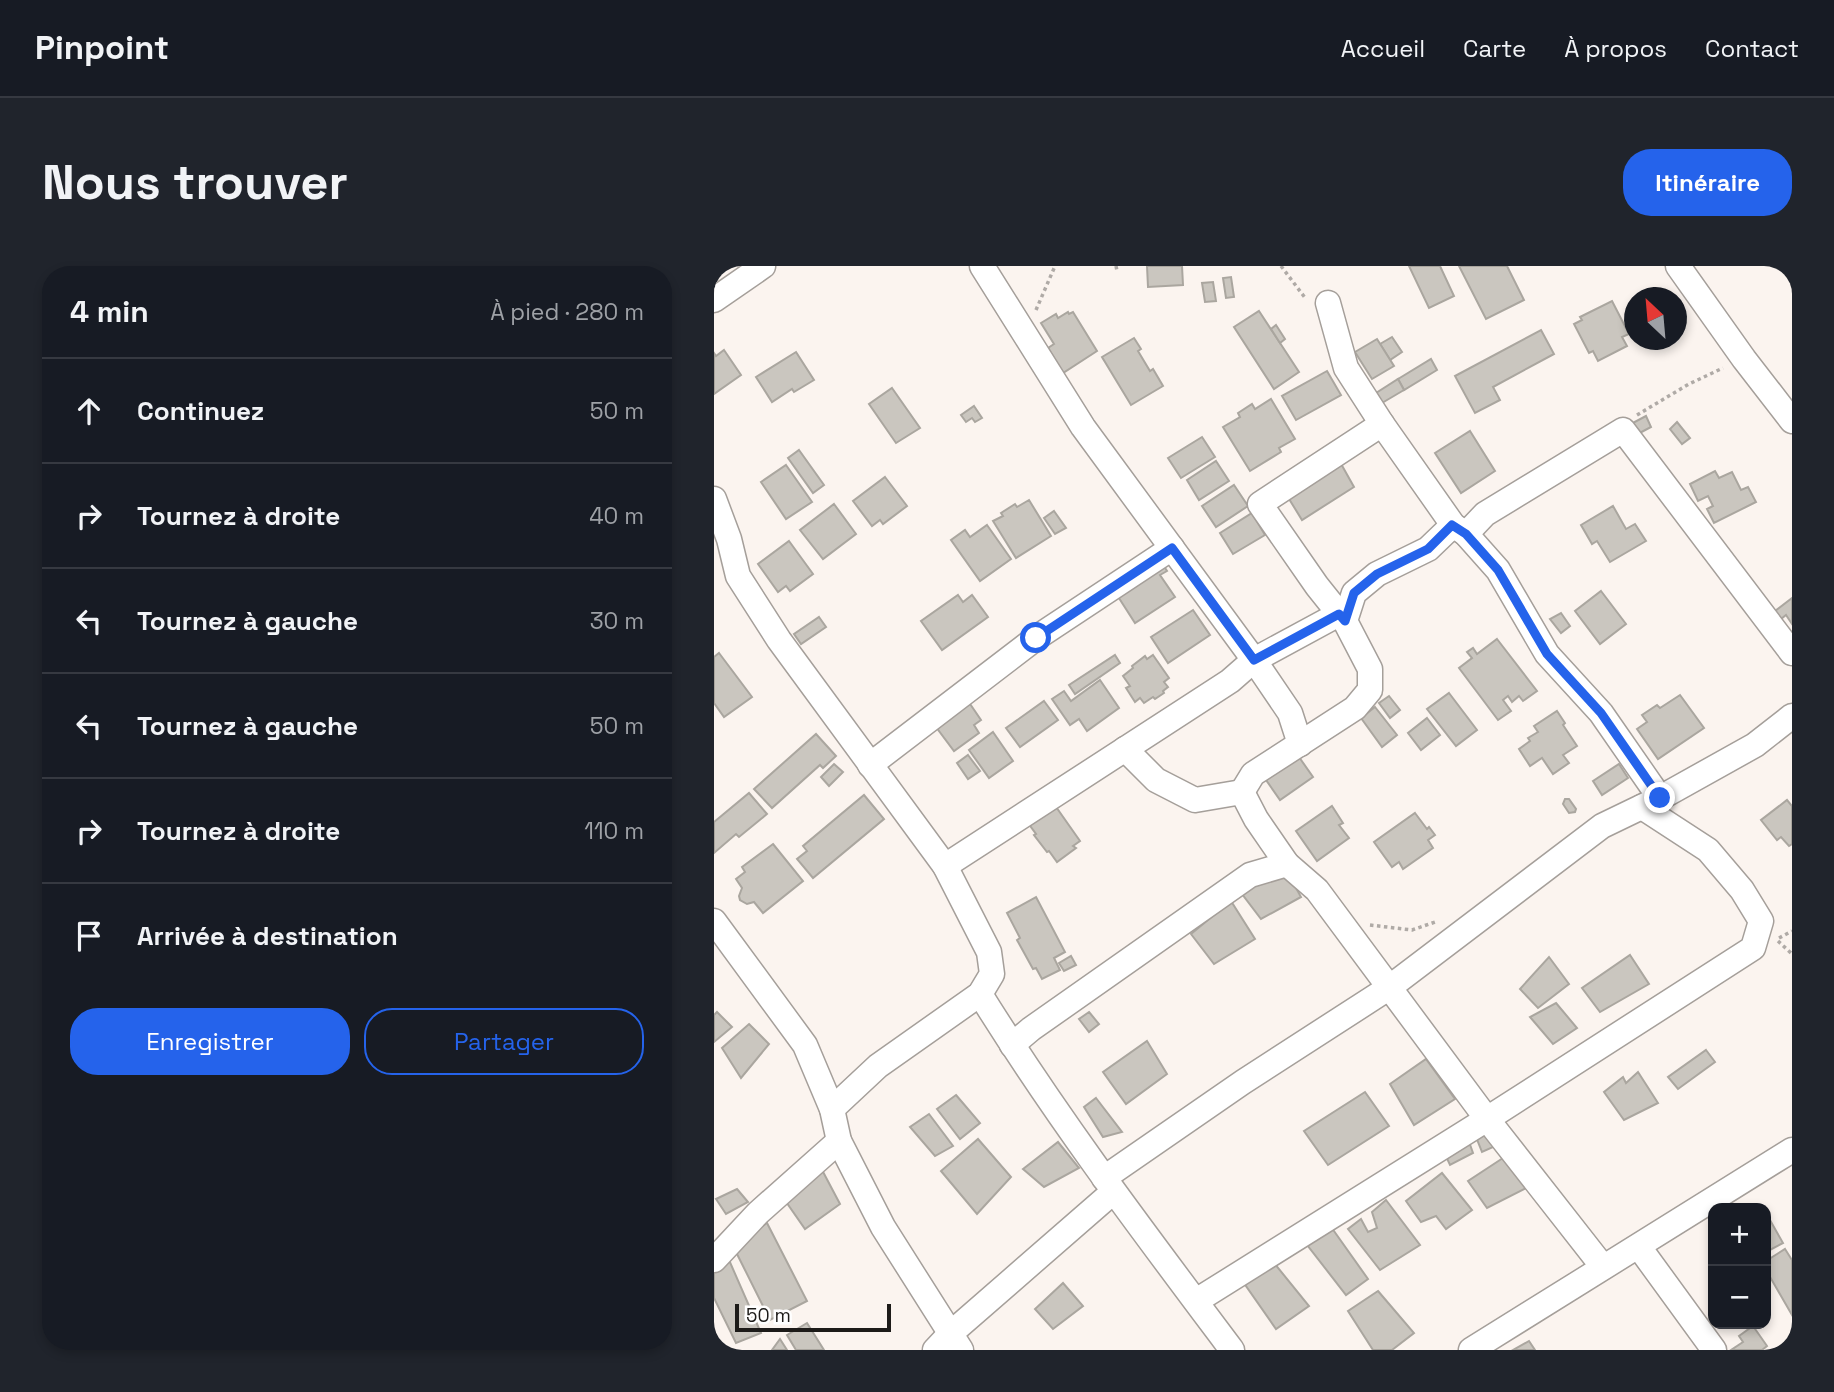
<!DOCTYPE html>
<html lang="fr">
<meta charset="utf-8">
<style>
body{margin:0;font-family:"Space Grotesk",sans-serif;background:#20242c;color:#f1f3f6}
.controls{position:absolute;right:21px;bottom:21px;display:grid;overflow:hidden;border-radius:14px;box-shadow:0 4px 10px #0003}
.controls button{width:63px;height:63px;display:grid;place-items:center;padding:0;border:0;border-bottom:2px solid #363941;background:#171b24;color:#f1f3f6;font:35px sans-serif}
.compass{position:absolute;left:910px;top:21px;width:63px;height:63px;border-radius:50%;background:#171b24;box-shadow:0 4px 10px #0003;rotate:334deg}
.scale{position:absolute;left:21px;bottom:18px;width:156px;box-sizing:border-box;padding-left:7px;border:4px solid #1d1b19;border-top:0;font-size:19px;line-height:24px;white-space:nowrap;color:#1d1b19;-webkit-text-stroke:5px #fff;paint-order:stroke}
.stop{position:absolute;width:21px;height:21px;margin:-16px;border:5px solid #2563eb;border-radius:50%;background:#fff}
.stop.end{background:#2563eb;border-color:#fff;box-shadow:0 2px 7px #0008}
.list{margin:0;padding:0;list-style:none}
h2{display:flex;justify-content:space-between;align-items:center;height:91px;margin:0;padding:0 28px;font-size:30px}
h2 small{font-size:23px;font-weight:400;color:#9ea1a6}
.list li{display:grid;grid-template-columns:46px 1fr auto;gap:21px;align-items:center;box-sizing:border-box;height:105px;padding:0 28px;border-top:2px solid #363941}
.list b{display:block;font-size:26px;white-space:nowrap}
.list em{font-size:23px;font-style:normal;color:#9ea1a6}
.actions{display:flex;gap:14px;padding:21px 28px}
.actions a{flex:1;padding:16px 0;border:2px solid #2563eb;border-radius:28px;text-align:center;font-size:24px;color:#2563eb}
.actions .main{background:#2563eb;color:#fff}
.icon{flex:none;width:38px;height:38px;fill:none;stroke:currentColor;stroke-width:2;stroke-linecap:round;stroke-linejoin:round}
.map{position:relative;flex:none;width:1078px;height:1084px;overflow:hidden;border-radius:28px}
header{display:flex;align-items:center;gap:42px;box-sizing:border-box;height:98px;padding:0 35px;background:#171b24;border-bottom:2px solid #363941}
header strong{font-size:33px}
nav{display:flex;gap:38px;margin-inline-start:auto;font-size:24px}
.intro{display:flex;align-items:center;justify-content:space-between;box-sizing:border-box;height:168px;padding:0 42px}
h1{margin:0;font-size:49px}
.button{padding:18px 32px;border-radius:28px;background:#2563eb;color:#fff;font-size:24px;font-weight:700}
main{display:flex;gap:42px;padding:0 42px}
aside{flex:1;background:#171b24;border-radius:28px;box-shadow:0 4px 10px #0003}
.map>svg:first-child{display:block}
.building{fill:#cac6bf;stroke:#aaa69f;stroke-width:2}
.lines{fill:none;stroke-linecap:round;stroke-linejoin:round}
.minor-casing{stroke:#a59f9a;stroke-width:27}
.path{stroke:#afaaa6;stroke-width:3.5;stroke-dasharray:3.5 3.5;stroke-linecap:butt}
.minor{stroke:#fff;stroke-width:24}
.route{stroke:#2563eb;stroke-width:9}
</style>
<header>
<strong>Pinpoint</strong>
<nav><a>Accueil</a><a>Carte</a><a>À propos</a><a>Contact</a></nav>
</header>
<div class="intro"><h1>Nous trouver</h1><a class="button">Itinéraire</a></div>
<main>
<aside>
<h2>4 min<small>À pied · 280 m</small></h2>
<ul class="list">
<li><svg class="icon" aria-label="ahead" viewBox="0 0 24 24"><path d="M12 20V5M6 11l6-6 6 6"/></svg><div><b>Continuez</b></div><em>50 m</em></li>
<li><svg class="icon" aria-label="right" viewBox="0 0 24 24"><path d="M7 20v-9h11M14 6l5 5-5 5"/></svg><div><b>Tournez à droite</b></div><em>40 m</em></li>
<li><svg class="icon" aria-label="left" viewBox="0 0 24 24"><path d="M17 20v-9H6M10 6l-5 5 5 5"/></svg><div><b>Tournez à gauche</b></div><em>30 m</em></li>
<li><svg class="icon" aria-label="left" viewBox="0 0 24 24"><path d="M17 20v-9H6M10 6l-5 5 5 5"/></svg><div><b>Tournez à gauche</b></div><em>50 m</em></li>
<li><svg class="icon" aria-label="right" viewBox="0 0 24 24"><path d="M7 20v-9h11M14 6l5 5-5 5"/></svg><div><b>Tournez à droite</b></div><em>110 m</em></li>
<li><svg class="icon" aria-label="arrive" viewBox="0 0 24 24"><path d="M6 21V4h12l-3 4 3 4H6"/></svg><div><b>Arrivée à destination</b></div></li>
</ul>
<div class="actions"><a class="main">Enregistrer</a><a>Partager</a></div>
</aside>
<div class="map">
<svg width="1078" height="1084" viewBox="0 0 1078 1084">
<rect width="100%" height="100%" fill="#fbf4ef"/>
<g class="building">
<polygon points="433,0 468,0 469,19 434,21"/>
<polygon points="695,0 726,0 740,30 715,42"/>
<polygon points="745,0 793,0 810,34 772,53"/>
<polygon points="517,11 520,31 512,32 509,12"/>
<polygon points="499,16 502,35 491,36 488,17"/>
<polygon points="898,35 915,68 908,71 913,80 884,95 879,85 875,87 860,58 868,54 866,51"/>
<polygon points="545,45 585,106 560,123 520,61"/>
<polygon points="354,46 355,48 359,46 383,85 349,107 334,82 340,78 327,57 342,48 344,52"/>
<polygon points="562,59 571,73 566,77 557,63"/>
<polygon points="827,64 840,88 779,121 786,134 761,147 741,110"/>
<polygon points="678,71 688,86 676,94 666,78"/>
<polygon points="420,72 427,83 424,85 436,105 439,103 449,120 417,139 388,91"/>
<polygon points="663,73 680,100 658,113 641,86"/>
<polygon points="10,84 27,109 0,128 0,87 2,90"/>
<polygon points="82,86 100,114 80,126 78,123 58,136 42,111"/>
<polygon points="717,93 723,104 690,124 684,113"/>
<polygon points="613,105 627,129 582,154 568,130"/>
<polygon points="684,113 690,124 668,137 662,127"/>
<polygon points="178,122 206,162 182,177 155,138"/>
<polygon points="557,133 581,173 565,182 567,186 536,205 509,161 526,151 524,147 538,138 541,143"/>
<polygon points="260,140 268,152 261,156 258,152 252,156 247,149"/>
<polygon points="932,150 937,161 920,170 915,159"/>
<polygon points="963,156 976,172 968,178 956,163"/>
<polygon points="756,165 781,205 747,227 721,187"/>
<polygon points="488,171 501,191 467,212 454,192"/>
<polygon points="85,184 110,219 99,227 74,192"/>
<polygon points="502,195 515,215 485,234 473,214"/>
<polygon points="626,196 640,221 588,254 572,228"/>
<polygon points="72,199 98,236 72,253 47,216"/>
<polygon points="1001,205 1005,212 1018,206 1027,224 1034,221 1042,236 1000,257 993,243 999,240 994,230 984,235 976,218"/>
<polygon points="171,211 193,240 169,258 166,254 158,260 139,235"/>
<polygon points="520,219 534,240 502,261 488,240"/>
<polygon points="315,234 337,270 302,292 279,255 289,250 287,247 301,238 303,241"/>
<polygon points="120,238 142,268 109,293 86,264"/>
<polygon points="899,240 912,263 921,258 932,275 896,296 883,275 878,278 867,259"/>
<polygon points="340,245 352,262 341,268 330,252"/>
<polygon points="538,247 551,269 519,288 506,267"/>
<polygon points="273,259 297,293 266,315 237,274 251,264 256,271"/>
<polygon points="75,275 99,308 76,325 72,320 64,326 44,298"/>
<polygon points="446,294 453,305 446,309 461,331 421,357 403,329"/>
<polygon points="887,325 912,358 886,378 861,345"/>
<polygon points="244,329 249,336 258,329 274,351 228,384 207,355"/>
<polygon points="1078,332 1078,358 1072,349 1067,353 1061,345"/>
<polygon points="479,344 496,369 454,397 437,371"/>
<polygon points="847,347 856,360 847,367 836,353"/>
<polygon points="105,351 112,361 87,378 80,368"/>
<polygon points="783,373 823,425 809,435 805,430 798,436 794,430 789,434 797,445 784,454 745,402 758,392 753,386 759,382 763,388"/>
<polygon points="5,387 38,431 10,451 0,437 0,391"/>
<polygon points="401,389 406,397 361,428 355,419"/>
<polygon points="439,389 455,412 450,416 454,421 449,425 450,427 441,433 439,431 430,437 426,432 421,436 412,422 416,420 409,410 419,402 418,400 431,390 433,393"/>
<polygon points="386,414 405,442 373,465 365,453 356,459 338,433 350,425 357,435"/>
<polygon points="735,427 763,464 742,480 713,443"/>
<polygon points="966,429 990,462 944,493 923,463 933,456 928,449 943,439 946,442"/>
<polygon points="675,430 686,444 676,452 665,437"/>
<polygon points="252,432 267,454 260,459 265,467 240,485 219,457"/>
<polygon points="330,435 344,454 306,481 292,462"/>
<polygon points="661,441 683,469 668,481 647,452"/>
<polygon points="843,445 851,457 849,459 863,480 849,489 855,497 839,508 828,492 816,500 805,483 816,475 814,472 824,466 820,460"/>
<polygon points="713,452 726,469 707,484 694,467"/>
<polygon points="279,466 299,495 275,512 255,484"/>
<polygon points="102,468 122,490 109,502 106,499 58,542 40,523"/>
<polygon points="254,489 266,505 254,513 243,497"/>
<polygon points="585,491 599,511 566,534 552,514"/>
<polygon points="120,498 129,506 115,520 107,511"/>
<polygon points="905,498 914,512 888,529 879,515"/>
<polygon points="35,527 53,548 25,571 22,568 0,587 0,556"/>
<polygon points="150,529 170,553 99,612 83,593 93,585 89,580"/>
<polygon points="851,533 855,533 862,543 861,546 855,547 849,538"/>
<polygon points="1073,534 1078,540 1078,578 1075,580 1067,571 1063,574 1047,554"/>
<polygon points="340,538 366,575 359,580 362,582 343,596 335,585 333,586 320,569 322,568 314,557"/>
<polygon points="618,540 629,557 625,559 635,572 603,595 582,565"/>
<polygon points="701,547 713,563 715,561 721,569 714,574 719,582 689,603 685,596 678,601 660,576"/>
<polygon points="59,578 89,615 49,647 40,636 33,638 26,634 25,630 28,622 22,613 31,606 28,601"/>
<polygon points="570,600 587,631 547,653 525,624"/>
<polygon points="322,631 351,686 340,692 346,704 328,713 322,702 319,703 303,674 306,672 293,647"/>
<polygon points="517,635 541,673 500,698 477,668"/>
<polygon points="916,689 935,718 886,746 868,722"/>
<polygon points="357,690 362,699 350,705 345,697"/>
<polygon points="835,691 855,718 824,742 806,723"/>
<polygon points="842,737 863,762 839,778 816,751"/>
<polygon points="3,746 18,761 0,776 0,749"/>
<polygon points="375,746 385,758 375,766 365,753"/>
<polygon points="35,758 55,778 27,812 8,782"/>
<polygon points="433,775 453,808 412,838 389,806"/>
<polygon points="992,784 1001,796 964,823 954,811"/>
<polygon points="712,793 741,833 700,859 676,818"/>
<polygon points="924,806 944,837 910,854 890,826 909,811 912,817"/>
<polygon points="651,826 675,860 614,899 590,865"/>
<polygon points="242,829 266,857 246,873 223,843"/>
<polygon points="382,832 408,866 389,871 370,841"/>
<polygon points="215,848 239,880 221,890 196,861"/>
<polygon points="773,864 786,878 768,886 762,871"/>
<polygon points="753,870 759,887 736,899 729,884"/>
<polygon points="264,873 297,911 263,948 227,905"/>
<polygon points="344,876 365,902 330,921 309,903"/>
<polygon points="792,890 816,920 773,942 754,915"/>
<polygon points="107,902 126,938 91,963 68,930"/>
<polygon points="728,907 758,944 732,963 722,950 707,956 692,935"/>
<polygon points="23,923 34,936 12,948 2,933"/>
<polygon points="672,934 706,979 666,1004 634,963 647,953 654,966 663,962 658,946"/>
<polygon points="1052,947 1069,977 1052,986"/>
<polygon points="53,957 93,1035 56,1054 19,980"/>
<polygon points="615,958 654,1013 632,1029 590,975"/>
<polygon points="1071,983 1078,994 1078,1049 1052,1004 1052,995"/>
<polygon points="556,992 595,1040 562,1063 525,1010"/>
<polygon points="15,994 47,1067 22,1077 0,1032 0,1002"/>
<polygon points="349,1017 369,1040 339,1063 321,1043"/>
<polygon points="664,1025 700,1067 678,1084 659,1084 634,1045"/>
<polygon points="93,1057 110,1084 82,1084 73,1069"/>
<polygon points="1039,1060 1053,1080 1048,1084 1017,1084 1029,1076 1025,1070"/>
<polygon points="66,1073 73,1084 58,1084"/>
<polygon points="815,1075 821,1084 799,1084"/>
</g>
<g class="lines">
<g class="minor-casing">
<g id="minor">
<polyline points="268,0 369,161 540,394 576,447 586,478"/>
<polyline points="964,0 1030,93 1078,155"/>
<polyline points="0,34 49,0"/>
<polyline points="614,37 632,102 668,158 739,259 752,268 784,304 833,388 887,447 946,532"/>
<polyline points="0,233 15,273 24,310 65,374 231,600 275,686 278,708 266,728 164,800 118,843"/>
<polyline points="752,268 771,248 909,164 1078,387"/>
<polyline points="631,355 603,320 546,238 668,158"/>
<polyline points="411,483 442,514 481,534 528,526"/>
<polyline points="156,499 322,372 458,282"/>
<polyline points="528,526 542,553 573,598 603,624 773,853 889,1001"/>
<polyline points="528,526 539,508 641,442 656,424 656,403 631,355 640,327 663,308 714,283 739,259"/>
<polyline points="231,600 516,415 540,394 625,348"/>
<polyline points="0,655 91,779 118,843 125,875 169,961 247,1084"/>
<path d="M266,728c77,124 165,240 252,356"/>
<polyline points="298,779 317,763 536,609 573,598"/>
<polyline points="390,912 529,816 676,721 888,560 946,532 1041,479 1078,450"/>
<polyline points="925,981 1000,1084"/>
<polyline points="0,994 44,947 125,875"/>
<polyline points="482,1035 773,853 1039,682 1047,655 1028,624 994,584 928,541"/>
<polyline points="221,1084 236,1068 399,926"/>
<polyline points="757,1084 1078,884"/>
</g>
</g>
<g class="path">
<polyline points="402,0 403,5"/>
<polyline points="567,0 592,33"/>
<polyline points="322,44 341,0"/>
<polyline points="923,149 975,118 1009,102"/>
<polyline points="656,659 698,664 724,655"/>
<polyline points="1065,672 1078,665"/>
<polyline points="1064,675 1078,688"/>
</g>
<use href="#minor" class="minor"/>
</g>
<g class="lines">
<polyline class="route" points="322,372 458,282 540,394 625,348 631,355 640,327 663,308 714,283 738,259 752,268 784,304 833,388 887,447 946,532"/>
</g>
</svg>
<div class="controls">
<button>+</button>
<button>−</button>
</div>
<svg class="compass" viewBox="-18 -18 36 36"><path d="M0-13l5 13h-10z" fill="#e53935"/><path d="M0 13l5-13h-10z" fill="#9ea1a6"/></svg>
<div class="scale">50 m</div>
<div class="stop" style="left:322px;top:372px"></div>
<div class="stop end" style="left:946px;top:532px"></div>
</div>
</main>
